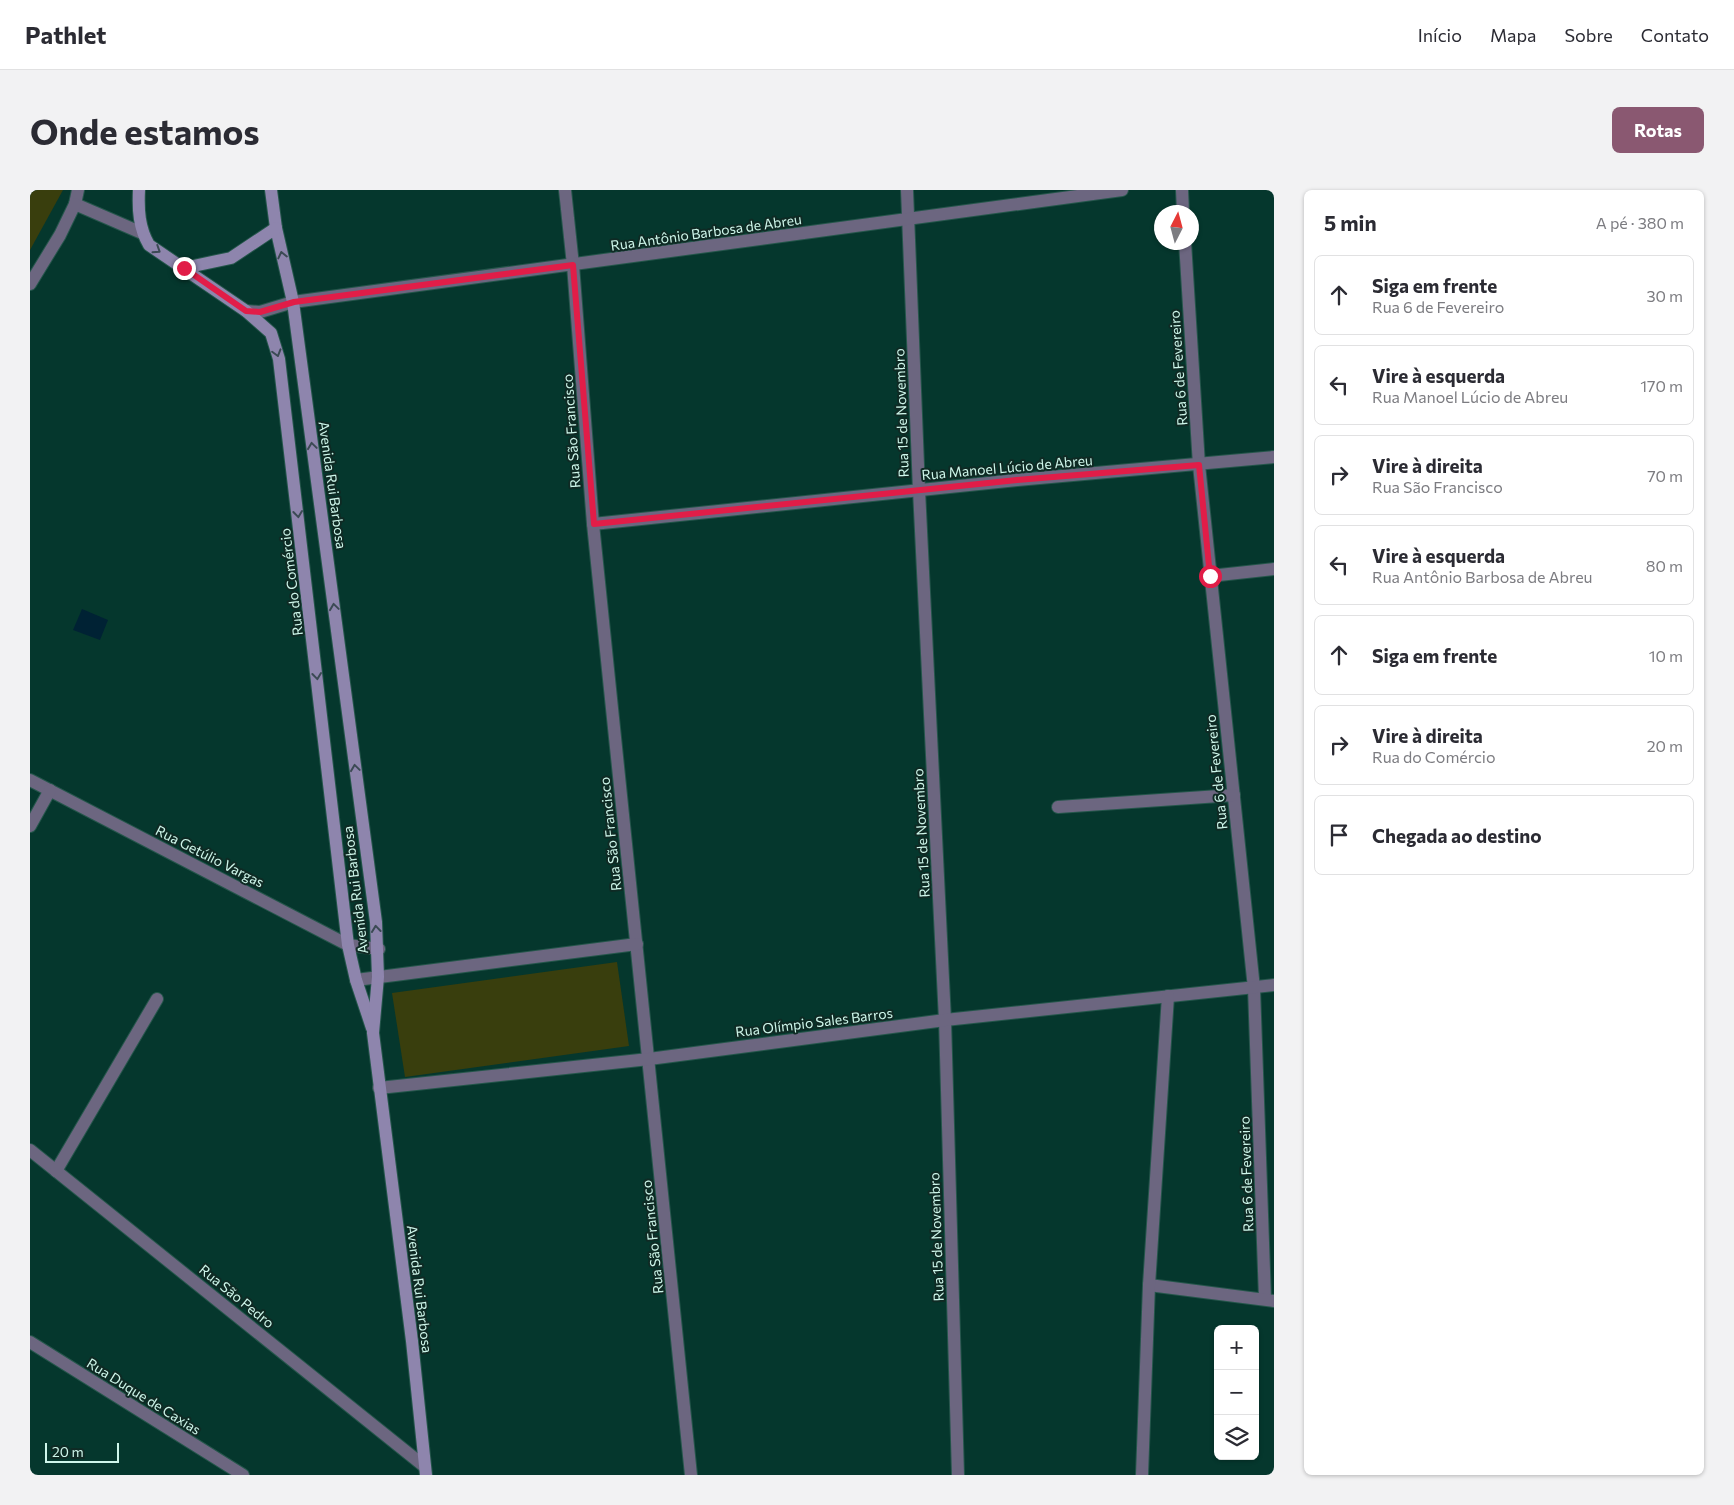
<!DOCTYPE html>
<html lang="pt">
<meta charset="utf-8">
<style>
body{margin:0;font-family:Commissioner,sans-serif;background:#f2f2f3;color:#2b2b33}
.controls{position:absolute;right:15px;bottom:15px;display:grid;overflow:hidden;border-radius:8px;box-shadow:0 1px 4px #0004}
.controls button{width:45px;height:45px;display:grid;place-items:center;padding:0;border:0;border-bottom:1px solid #e1e1e2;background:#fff;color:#2b2b33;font:25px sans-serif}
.compass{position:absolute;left:1124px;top:15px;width:45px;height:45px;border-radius:50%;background:#fff;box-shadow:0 1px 4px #0004;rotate:6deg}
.scale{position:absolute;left:15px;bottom:12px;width:74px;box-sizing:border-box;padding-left:5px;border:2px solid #cef6ea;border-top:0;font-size:14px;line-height:18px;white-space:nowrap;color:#cef6ea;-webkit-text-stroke:4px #0f2a24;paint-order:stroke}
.stop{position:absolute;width:15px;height:15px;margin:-11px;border:4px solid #e11d48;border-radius:50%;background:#fff}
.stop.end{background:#e11d48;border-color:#fff;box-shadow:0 1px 5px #0008}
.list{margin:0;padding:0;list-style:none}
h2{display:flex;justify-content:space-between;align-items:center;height:65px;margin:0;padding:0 20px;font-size:21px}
h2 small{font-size:16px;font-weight:400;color:#7c7c81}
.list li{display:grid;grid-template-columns:32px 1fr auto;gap:15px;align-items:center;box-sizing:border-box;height:80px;margin:0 10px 10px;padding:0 10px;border:1px solid #e1e1e2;border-radius:8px}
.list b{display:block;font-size:19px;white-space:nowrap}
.list p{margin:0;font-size:16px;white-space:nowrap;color:#7c7c81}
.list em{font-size:16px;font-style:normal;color:#7c7c81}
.icon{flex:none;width:28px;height:28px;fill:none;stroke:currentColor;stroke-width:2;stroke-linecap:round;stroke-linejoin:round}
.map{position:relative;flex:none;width:1244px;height:1285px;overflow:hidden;border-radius:8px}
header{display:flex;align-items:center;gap:30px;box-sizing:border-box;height:70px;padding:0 25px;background:#fff;border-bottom:1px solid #e1e1e2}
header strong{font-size:24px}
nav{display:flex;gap:28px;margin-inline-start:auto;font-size:18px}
.intro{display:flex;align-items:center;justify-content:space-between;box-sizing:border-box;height:120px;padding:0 30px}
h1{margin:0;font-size:35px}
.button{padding:12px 22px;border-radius:8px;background:#8a5871;color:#fff;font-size:18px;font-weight:700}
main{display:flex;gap:30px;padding:0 30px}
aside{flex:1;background:#fff;border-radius:8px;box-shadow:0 1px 4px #0004}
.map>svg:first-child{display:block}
.green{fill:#393e0d}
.water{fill:#002234}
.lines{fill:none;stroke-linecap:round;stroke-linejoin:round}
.minor-casing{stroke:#25564b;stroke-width:14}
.tertiary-casing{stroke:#25564b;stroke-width:14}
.secondary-casing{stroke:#25564b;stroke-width:14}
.minor{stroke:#6c6680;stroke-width:12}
.tertiary{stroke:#6c6680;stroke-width:12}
.secondary{stroke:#8e85ad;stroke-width:12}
.oneway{stroke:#3b4a54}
.route{stroke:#e11d48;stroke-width:6}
.labels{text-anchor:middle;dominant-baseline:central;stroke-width:4;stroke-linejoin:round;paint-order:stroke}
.street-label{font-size:14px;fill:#cef6ea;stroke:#0f2a24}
</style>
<header>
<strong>Pathlet</strong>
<nav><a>Início</a><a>Mapa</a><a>Sobre</a><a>Contato</a></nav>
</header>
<div class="intro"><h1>Onde estamos</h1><a class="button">Rotas</a></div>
<main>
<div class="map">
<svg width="1244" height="1285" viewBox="0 0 1244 1285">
<rect width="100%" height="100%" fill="#05372d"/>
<g class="green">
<polygon points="0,0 33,0 0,60"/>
<polygon points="587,772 599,856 375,887 362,803"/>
</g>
<polygon class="water" points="52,419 78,430 70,450 43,440"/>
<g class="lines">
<g class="minor-casing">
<g id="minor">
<polyline points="48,0 45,14 112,43"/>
<polyline points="535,0 543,75 563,334 661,1285"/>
<polyline points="877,0 889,300 915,830 928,1285"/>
<polyline points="1152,0 1153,22"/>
<polyline points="1155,52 1169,275 1224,798 1235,1109"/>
<polyline points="0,94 30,45 45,14"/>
<polyline points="563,334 987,290 1244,267"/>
<polyline points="1180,386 1244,379"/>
<polyline points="0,590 318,755 349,759"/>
<polyline points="1028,617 1204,605"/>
<polyline points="0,636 20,600"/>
<polyline points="326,790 607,754"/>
<polyline points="349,898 619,869 915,830 1244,795"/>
<polyline points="0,960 394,1276"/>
<polyline points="26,981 127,809"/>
<polyline points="1119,1095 1244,1111"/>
<polyline points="0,1152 213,1285"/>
<polyline points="1112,1285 1119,1095 1138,806"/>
</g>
</g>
<g class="tertiary-casing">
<polyline id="tertiary" points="216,121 230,122 263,112 1092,0"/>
</g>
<g class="secondary-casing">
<g id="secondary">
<path d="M109,0c-1,20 0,38 10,55l97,66 25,22 8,26 69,586 8,35 16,48"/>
<polyline points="241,0 246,38 263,112 346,732 348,787 343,843 382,1151 396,1285"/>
<polyline points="154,78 201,68 246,38"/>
</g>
</g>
<use href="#minor" class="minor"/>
<use href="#tertiary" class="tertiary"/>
<use href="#secondary" class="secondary"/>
</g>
<defs><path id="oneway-chevron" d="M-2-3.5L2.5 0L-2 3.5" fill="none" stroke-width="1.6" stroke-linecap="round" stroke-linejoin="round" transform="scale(1.25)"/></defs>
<g class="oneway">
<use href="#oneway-chevron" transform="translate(127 60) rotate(33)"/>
<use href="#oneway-chevron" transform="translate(252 65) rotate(-103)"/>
<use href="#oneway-chevron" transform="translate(247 163) rotate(74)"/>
<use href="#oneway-chevron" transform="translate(282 256) rotate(-98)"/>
<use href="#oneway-chevron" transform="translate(268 324) rotate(83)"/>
<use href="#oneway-chevron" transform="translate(304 417) rotate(-98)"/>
<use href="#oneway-chevron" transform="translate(287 486) rotate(83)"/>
<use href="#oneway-chevron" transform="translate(325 578) rotate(-98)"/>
<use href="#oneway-chevron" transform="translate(346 739) rotate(-96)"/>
</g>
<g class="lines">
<polyline class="route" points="154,78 216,121 230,122 264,112 543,75 564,334 987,290 1169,275 1180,386"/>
</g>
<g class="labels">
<g class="street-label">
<text transform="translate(676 42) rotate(-8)">Rua Antônio Barbosa de Abreu</text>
<text transform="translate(1148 178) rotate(-94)">Rua 6 de Fevereiro</text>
<text transform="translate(871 223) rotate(-92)">Rua 15 de Novembro</text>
<text transform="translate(541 241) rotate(-94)">Rua São Francisco</text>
<text transform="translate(977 277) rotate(-5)">Rua Manoel Lúcio de Abreu</text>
<text transform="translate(303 295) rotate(82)">Avenida Rui Barbosa</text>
<text transform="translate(261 392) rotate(-97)">Rua do Comércio</text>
<text transform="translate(1186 582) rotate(-96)">Rua 6 de Fevereiro</text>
<text transform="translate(891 643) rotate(-93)">Rua 15 de Novembro</text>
<text transform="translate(580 644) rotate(-96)">Rua São Francisco</text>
<text transform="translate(180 666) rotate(27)">Rua Getúlio Vargas</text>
<text transform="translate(325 700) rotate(-97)">Avenida Rui Barbosa</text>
<text transform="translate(784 832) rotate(-7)">Rua Olímpio Sales Barros</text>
<text transform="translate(1216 984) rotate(-92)">Rua 6 de Fevereiro</text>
<text transform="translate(622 1047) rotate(-96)">Rua São Francisco</text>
<text transform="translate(906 1047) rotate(-92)">Rua 15 de Novembro</text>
<text transform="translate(390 1099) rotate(83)">Avenida Rui Barbosa</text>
<text transform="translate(207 1106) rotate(39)">Rua São Pedro</text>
<text transform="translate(114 1206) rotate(32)">Rua Duque de Caxias</text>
</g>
</g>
</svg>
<div class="controls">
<button>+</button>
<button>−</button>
<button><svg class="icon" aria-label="layers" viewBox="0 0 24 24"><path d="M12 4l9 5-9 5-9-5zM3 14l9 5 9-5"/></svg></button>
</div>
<svg class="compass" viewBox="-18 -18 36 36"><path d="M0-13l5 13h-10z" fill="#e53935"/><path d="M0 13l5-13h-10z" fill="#7c7c81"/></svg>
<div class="scale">20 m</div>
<div class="stop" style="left:1180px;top:386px"></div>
<div class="stop end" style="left:154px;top:78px"></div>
</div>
<aside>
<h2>5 min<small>A pé · 380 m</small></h2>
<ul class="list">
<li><svg class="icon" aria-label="ahead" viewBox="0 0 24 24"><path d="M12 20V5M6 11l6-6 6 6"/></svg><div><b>Siga em frente</b><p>Rua 6 de Fevereiro</p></div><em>30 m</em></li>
<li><svg class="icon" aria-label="left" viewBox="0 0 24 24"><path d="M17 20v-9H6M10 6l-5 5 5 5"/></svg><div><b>Vire à esquerda</b><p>Rua Manoel Lúcio de Abreu</p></div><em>170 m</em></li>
<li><svg class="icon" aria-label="right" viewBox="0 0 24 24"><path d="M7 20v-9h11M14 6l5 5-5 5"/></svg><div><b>Vire à direita</b><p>Rua São Francisco</p></div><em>70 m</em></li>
<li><svg class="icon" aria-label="left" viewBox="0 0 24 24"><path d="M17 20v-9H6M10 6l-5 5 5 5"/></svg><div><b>Vire à esquerda</b><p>Rua Antônio Barbosa de Abreu</p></div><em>80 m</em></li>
<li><svg class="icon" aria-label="ahead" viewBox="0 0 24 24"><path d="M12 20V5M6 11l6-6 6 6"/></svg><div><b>Siga em frente</b></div><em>10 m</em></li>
<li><svg class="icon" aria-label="right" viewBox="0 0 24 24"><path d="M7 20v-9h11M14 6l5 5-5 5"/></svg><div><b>Vire à direita</b><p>Rua do Comércio</p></div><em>20 m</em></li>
<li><svg class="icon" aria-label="arrive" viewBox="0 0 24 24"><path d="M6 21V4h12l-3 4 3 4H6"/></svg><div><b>Chegada ao destino</b></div></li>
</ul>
</aside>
</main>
